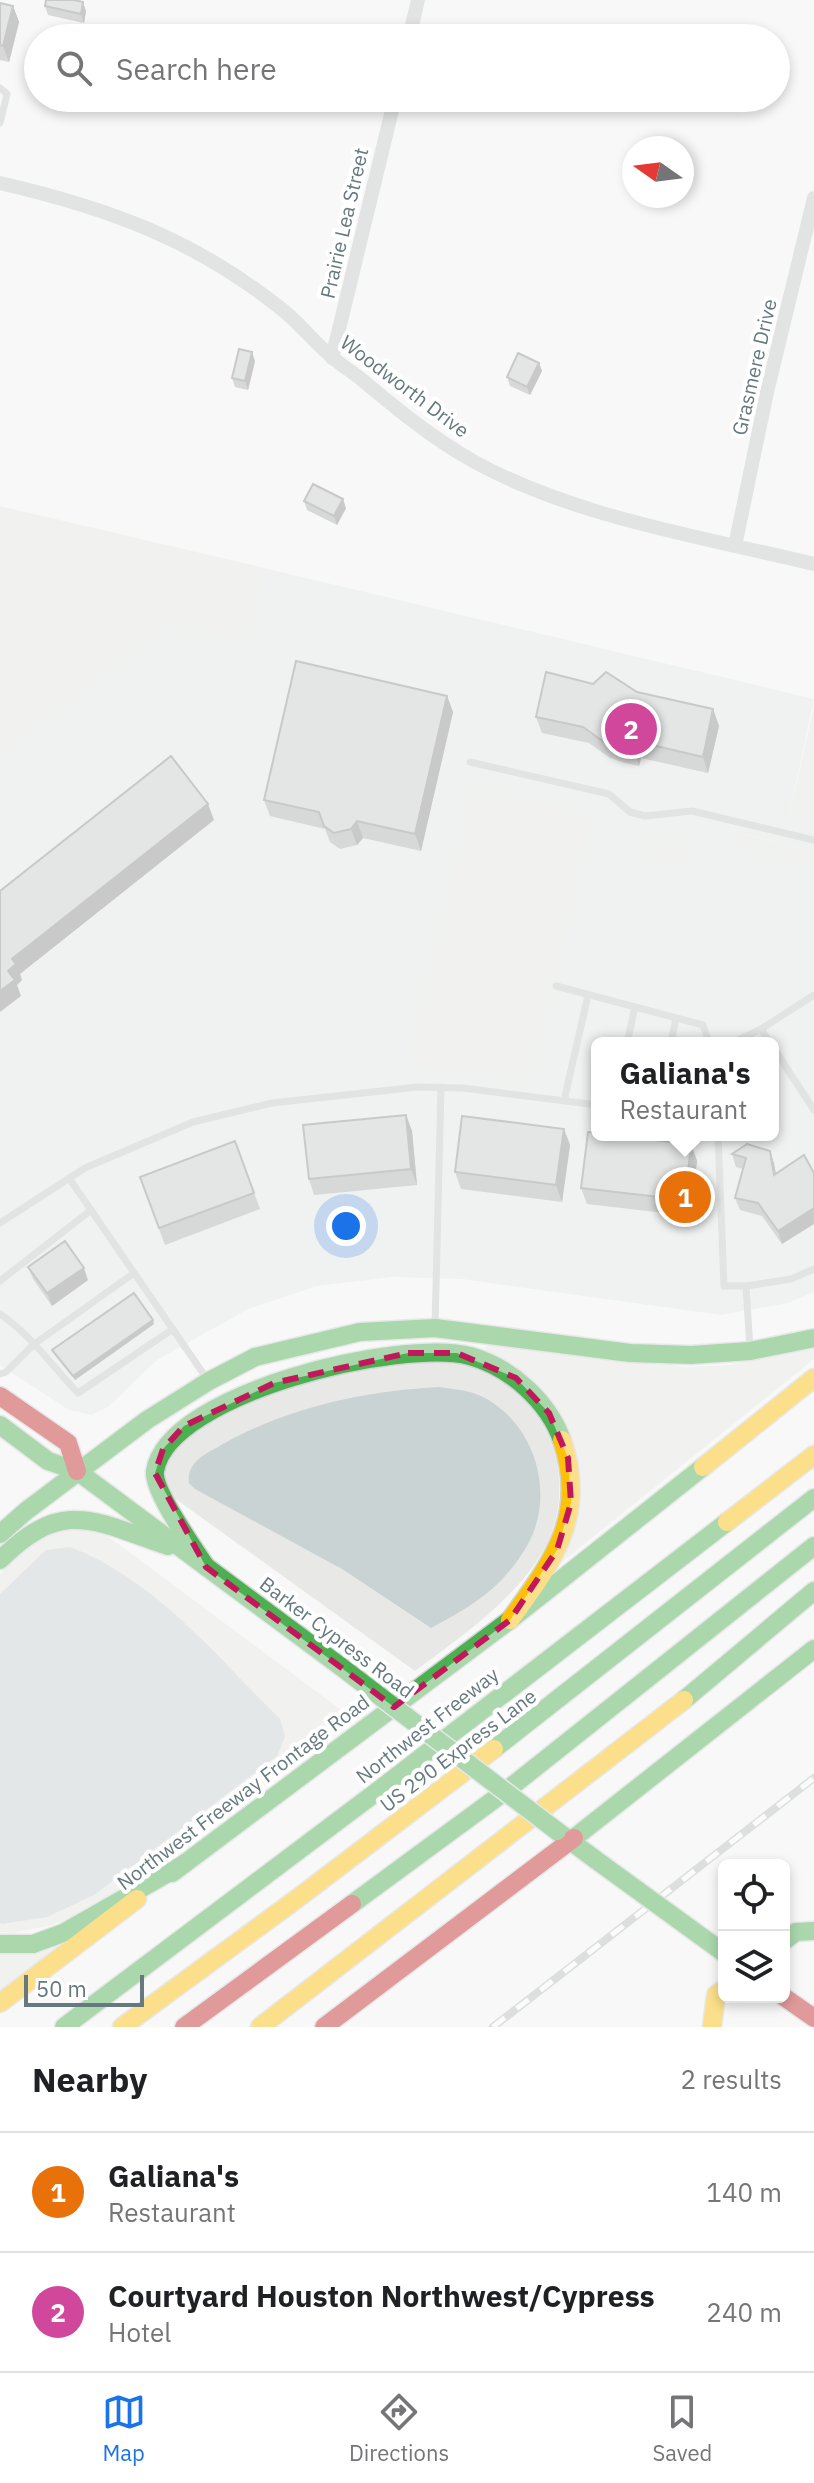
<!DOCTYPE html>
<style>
body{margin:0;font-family:"IBM Plex Sans",sans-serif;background:#f2f2f2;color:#202124}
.controls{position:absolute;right:24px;bottom:24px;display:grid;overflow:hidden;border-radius:12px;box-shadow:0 4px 12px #0003}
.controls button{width:72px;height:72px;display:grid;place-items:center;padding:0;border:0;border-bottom:2px solid #e0e0e0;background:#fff;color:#202124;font:40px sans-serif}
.compass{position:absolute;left:622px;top:136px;width:72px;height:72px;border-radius:50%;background:#fff;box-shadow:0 4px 12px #0003;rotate:284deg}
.scale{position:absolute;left:24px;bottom:20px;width:120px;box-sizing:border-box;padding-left:8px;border:4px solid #66797f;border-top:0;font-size:22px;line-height:28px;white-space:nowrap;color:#66797f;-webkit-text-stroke:6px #fff;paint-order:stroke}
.you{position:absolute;left:346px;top:1226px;width:28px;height:28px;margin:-20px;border:6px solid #fff;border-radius:50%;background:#1a73e8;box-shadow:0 0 0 12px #1a73e833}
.badge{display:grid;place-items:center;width:52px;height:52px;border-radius:50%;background:#1a73e8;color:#fff;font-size:26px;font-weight:700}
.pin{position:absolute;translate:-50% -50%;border:4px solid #fff;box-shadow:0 2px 8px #0006}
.popup{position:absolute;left:591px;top:1037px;width:188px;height:104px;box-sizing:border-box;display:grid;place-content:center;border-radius:12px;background:#fff;filter:drop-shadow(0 2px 6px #0005);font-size:26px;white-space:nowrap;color:#757577}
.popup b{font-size:30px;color:#202124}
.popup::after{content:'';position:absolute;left:50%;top:100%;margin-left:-16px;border:16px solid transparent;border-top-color:#fff}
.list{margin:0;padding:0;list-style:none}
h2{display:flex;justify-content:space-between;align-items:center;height:104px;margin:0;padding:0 32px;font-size:34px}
h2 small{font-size:26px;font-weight:400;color:#757577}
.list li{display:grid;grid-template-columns:52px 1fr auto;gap:24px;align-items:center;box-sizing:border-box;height:120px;padding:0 32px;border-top:2px solid #e0e0e0}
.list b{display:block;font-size:30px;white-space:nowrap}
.list p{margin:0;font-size:26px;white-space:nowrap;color:#757577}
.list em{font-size:26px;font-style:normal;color:#757577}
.icon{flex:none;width:44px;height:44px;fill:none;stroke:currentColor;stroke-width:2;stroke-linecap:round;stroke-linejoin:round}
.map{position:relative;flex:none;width:814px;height:2027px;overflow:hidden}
.search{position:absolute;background:#fff;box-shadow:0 4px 12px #0003;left:24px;right:24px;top:24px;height:88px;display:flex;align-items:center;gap:20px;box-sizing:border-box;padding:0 28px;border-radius:44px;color:#757577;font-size:30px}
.sheet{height:344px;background:#fff}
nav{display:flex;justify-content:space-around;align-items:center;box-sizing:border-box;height:112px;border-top:2px solid #e0e0e0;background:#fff;font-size:22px;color:#757577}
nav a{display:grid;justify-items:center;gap:4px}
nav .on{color:#1a73e8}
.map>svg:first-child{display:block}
.built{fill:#e7e9e8;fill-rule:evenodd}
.green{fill:#e8e9e6}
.water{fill:#c9d3d4}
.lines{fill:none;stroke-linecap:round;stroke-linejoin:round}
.fast-casing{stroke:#d3d4d5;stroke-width:21}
.slow-casing{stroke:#d3d4d5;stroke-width:21}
.jam-casing{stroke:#d3d4d5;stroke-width:21}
.lane{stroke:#c8c9c9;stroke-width:7}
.street{stroke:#c8c9c9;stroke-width:14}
.fast{stroke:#4caf50;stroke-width:18}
.slow{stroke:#ffc107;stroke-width:18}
.jam{stroke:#c62828;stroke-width:18}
.rail-casing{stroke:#bdc0c1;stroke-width:8}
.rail{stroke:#fff;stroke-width:5;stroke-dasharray:15;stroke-linecap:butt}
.fast-bridge-casing{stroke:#d3d4d5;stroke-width:21;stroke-linecap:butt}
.fast-bridge{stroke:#4caf50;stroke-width:18}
.wall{fill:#b0b1b2}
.shaded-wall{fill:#909091}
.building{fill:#cdcecf;stroke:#909091;stroke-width:2}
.marked{fill:none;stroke:#c2185b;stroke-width:6;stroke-dasharray:16 10;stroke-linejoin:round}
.labels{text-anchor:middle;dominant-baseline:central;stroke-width:8;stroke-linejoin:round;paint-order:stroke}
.street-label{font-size:20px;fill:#66797f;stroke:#fff}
</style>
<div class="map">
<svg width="814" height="2027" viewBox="0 0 814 2027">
<rect width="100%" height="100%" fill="#f8f8f8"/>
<path class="built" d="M264,568l550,131 -25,117 25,7v28l-74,-18 -4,15 78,19v425l-26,11 -67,12 -259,-36 -70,-2 -75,9 -69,23 -91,51 -49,47 -17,8 -22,-5 -69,-45v-610l166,-131 81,18zM473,785l55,298 -61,-12zM597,1043h176v92h-176z"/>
<g class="green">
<polygon points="0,506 264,568 247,642 166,625 0,755"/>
<polygon points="814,706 814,823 789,817"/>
<polygon points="473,785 593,814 528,1084 467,1071 407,1065"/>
<polygon points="739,833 814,851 814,867 736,848"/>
<polygon points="648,834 690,844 684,869 642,859"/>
<polygon points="486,1343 687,1367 728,1365 814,1345 814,1359 561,1563 578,1489 517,1368 485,1349"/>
<path d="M437,1360c23,2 48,9 69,22 53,36 69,114 37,169 -30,51 -82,85 -128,120l-238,-171 -11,-12 -2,-24 5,-12 52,-39 111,-39z"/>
<polygon points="68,1526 105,1534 352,1718 137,1880 94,1908 52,1925 12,1933 0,1932 0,1574 28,1542"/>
<polygon points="57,1944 60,1948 0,1996 0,1952"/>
</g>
<g class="water">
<path d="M439,1387c14,2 29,3 42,9 54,26 75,97 47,148 -24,43 -56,62 -97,84l-89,-59 -147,-80 -6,-6c-3,-22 19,-30 34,-39 66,-37 142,-53 216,-57z"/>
<path d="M70,1547c86,33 146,109 210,172l5,17 -8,20 -183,139 -47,22 -45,7 -2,-1v-329l46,-44z"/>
</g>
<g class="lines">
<g class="fast-casing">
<g id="fast">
<polyline points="0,1425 48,1461 77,1471 340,1666"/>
<polyline points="0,1534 26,1511 147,1420 209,1381 255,1357 360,1332 435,1328 630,1353 691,1355 750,1351 814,1338"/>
<path d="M0,1560c63,-63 94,-39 168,-14"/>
<path d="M206,1567c-12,-19 -54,-76 -51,-96 13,-79 249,-133 315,-115 40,11 78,45 92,84"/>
<polyline points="684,1700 814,1591"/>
<polyline points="494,1749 814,1498"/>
<polyline points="557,1831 596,1860"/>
<polyline points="574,1838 814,1649"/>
<polyline points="172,1873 510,1620 703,1467"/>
<polyline points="352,1904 507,1790 814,1546"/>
<polyline points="784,1941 796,1932 814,1931"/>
<polyline points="0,1944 33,1944 63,1933 184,1864"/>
<polyline points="64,2027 371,1796 727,1522"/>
</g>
</g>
<g class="slow-casing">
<g id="slow">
<polyline points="703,1467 814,1378"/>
<polyline points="727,1522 814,1455"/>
<path d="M510,1620c43,-59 78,-104 52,-180"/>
<polyline points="0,2003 137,1899"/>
<polyline points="122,2027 298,1898 494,1749"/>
<polyline points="260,2027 684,1700"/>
<polyline points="712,2027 716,1995 724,1989"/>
</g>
</g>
<g class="jam-casing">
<g id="jam">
<polyline points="0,1396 68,1443 77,1471"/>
<polyline points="784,1997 814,2018"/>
<polyline points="184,2027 352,1904"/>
<polyline points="324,2027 574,1838"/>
</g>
</g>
<g class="lane">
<polyline points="0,88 7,94 0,123"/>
<polyline points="470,762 609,794 630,812 645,816 692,811 814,840"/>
<polyline points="556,986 703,1025 709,1043"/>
<polyline points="761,1029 770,1043"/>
<polyline points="627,1043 635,1007"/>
<polyline points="671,1043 676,1018"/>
<polyline points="732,1043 761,1029 814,995"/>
<polyline points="773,1047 814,1110"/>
<polyline points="564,1101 588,995"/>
<polyline points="718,1135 724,1286 746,1286 750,1349"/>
<polyline points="69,1178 207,1379"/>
<polyline points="0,1223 85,1168 193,1122 272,1103 418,1087 463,1088 597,1105"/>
<polyline points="0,1281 91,1210"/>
<polyline points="746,1286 791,1279 814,1269"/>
<path d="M0,1314c30,20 53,53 78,79l95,-64"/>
<polyline points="435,1326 441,1087"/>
<polyline points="0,1374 6,1372 33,1345 134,1273"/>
</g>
<g class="street">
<polyline points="409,38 418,0"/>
<path d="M0,183c109,25 196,57 284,128 17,14 31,32 48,46 9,8 19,14 29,22 36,30 71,59 112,82 101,56 229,76 341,103"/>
<polyline points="332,358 395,98"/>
<polyline points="735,546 767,392 814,198"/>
</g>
<use href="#fast" class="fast"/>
<use href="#slow" class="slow"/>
<use href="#jam" class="jam"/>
<g class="rail-casing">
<polyline id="rail" points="493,2027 814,1778"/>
</g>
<use href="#rail" class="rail"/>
<g class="fast-bridge-casing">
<g id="fast-bridge">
<polyline points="340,1666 557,1831"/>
<polyline points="596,1860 724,1953"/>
</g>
</g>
<use href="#fast-bridge" class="fast-bridge"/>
</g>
<g class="wall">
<polygon points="0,3 13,6 19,22 9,62 0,60"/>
<polygon points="45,6 86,11 84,23 48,15"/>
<polygon points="255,361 248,390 235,387 232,378"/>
<polygon points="539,363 542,371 530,395 510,386 507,377"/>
<polygon points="304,501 346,508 337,525 307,510"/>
<polygon points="593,684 713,709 719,726 708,773 641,758 639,766 625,763 610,758 589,743 542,733 536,717"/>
<polygon points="447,696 453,712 421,851 363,838 357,845 340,849 330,842 325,829 270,816 264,800"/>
<polygon points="406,1115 412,1131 417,1185 314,1195 309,1179"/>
<polygon points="564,1129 570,1145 562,1202 461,1189 455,1172"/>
<polygon points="235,1141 260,1209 165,1245 140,1177"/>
<polygon points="691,1144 697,1161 690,1216 587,1204 581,1188"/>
<polygon points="770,1151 776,1173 782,1244 762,1216 740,1210 735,1198 743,1169 736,1167 732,1154"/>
<polygon points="28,1267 88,1280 52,1306 33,1279"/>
<polygon points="154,1324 75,1380 54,1354 52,1350"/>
</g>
<g class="shaded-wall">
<polygon points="83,2 86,11 84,23 81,14"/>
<polygon points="13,6 19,22 9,62 3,46"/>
<polygon points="252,352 255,361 248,390 245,381"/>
<polygon points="539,363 542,371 530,395 527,387"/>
<polygon points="343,499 346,508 337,525 334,516"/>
<polygon points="447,696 453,712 421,851 415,834"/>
<polygon points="713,709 719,726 708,773 703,757"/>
<polygon points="635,741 641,758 639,766 634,750"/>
<polygon points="208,804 214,820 20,974 22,980 17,985 21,996 0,1012 0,991 12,959"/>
<polygon points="357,821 363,838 357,845 351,829"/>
<polygon points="406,1115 412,1131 417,1185 411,1169"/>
<polygon points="564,1129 570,1145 562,1202 556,1185"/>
<polygon points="691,1144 697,1161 690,1216 685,1200"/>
<polygon points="770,1151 774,1163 778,1187 774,1175"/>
<polygon points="814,1208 814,1224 782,1244 778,1231"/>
<polygon points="84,1268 88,1280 52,1306 47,1293"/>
<polygon points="153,1320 154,1324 75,1380 73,1376"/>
</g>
<g class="building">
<polygon points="46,0 74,0 83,2 81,14 45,6"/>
<polygon points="0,3 13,6 3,46 0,45"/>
<polygon points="239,349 252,352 245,381 232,378"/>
<polygon points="518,353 539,363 527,387 507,377"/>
<polygon points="313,484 343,499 334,516 304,501"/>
<polygon points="296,661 447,696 415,834 357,821 351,829 334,833 324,826 319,812 264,800"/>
<polygon points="546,672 593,684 606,672 637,692 713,709 703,757 635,741 634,750 619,747 604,742 583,727 536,717"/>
<polygon points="171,756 208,804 12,959 16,964 8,971 15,980 0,991 0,891"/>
<polygon points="406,1115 411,1169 309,1179 303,1125"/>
<polygon points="462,1116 564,1129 556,1185 455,1172"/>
<polygon points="588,1132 597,1133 597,1135 610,1135 691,1144 685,1200 581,1188"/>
<polygon points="235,1141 254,1193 159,1228 140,1177"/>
<polygon points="747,1144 770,1151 774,1175 804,1155 814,1173 814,1208 778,1231 758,1203 735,1198 746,1158 732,1154"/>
<polygon points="65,1241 84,1268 47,1293 28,1267"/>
<polygon points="134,1293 153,1320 73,1376 52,1350"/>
</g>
<path d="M0 0H814V2027H0ZM408,1353h49l59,25 33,35 19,45 3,45 -14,47 -47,70 -116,87 -188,-140 -51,-94 8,-24 21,-23 90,-43z" fill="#f8f8f8" fill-opacity=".55" fill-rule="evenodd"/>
<path class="marked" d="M408,1353h49l59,25 33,35 19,45 3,45 -14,47 -47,70 -116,87 -188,-140 -51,-94 8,-24 21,-23 90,-43z"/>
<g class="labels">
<g class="street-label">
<text transform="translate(344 223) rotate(-77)">Prairie Lea Street</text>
<text transform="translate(754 367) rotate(-77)">Grasmere Drive</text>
<text transform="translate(405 386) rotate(37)">Woodworth Drive</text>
<text transform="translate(337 1637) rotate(37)">Barker Cypress Road</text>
<text transform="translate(427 1725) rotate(-38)">Northwest Freeway</text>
<text transform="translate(458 1750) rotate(-37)">US 290 Express Lane</text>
<text transform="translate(243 1792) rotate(-37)">Northwest Freeway Frontage Road</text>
</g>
</g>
</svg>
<div class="controls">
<button><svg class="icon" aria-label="locate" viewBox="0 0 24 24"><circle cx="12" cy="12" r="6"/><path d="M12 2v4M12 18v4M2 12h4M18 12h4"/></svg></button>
<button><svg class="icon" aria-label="layers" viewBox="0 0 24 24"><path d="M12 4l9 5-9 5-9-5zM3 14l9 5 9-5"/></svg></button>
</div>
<svg class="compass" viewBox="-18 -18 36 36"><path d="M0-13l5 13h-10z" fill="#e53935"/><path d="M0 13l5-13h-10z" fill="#757577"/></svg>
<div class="scale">50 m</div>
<div class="you"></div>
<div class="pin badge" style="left:685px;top:1197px;background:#e8710a">1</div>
<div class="popup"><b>Galiana's</b>Restaurant</div>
<div class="pin badge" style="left:631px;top:729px;background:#d1479c">2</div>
<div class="search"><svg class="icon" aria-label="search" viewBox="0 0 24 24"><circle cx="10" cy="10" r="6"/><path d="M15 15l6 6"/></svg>Search here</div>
</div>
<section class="sheet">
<h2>Nearby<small>2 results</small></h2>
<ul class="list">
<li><span class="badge" style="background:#e8710a">1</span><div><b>Galiana's</b><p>Restaurant</p></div><em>140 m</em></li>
<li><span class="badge" style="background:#d1479c">2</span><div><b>Courtyard Houston Northwest/Cypress</b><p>Hotel</p></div><em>240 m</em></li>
</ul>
</section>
<nav>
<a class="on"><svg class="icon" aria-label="map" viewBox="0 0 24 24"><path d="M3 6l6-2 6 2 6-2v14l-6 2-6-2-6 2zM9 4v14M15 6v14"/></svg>Map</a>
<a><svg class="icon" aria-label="directions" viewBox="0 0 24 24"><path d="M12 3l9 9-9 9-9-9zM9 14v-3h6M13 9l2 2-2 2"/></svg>Directions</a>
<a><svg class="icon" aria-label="saved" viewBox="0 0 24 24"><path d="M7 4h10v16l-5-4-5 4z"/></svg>Saved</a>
</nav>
